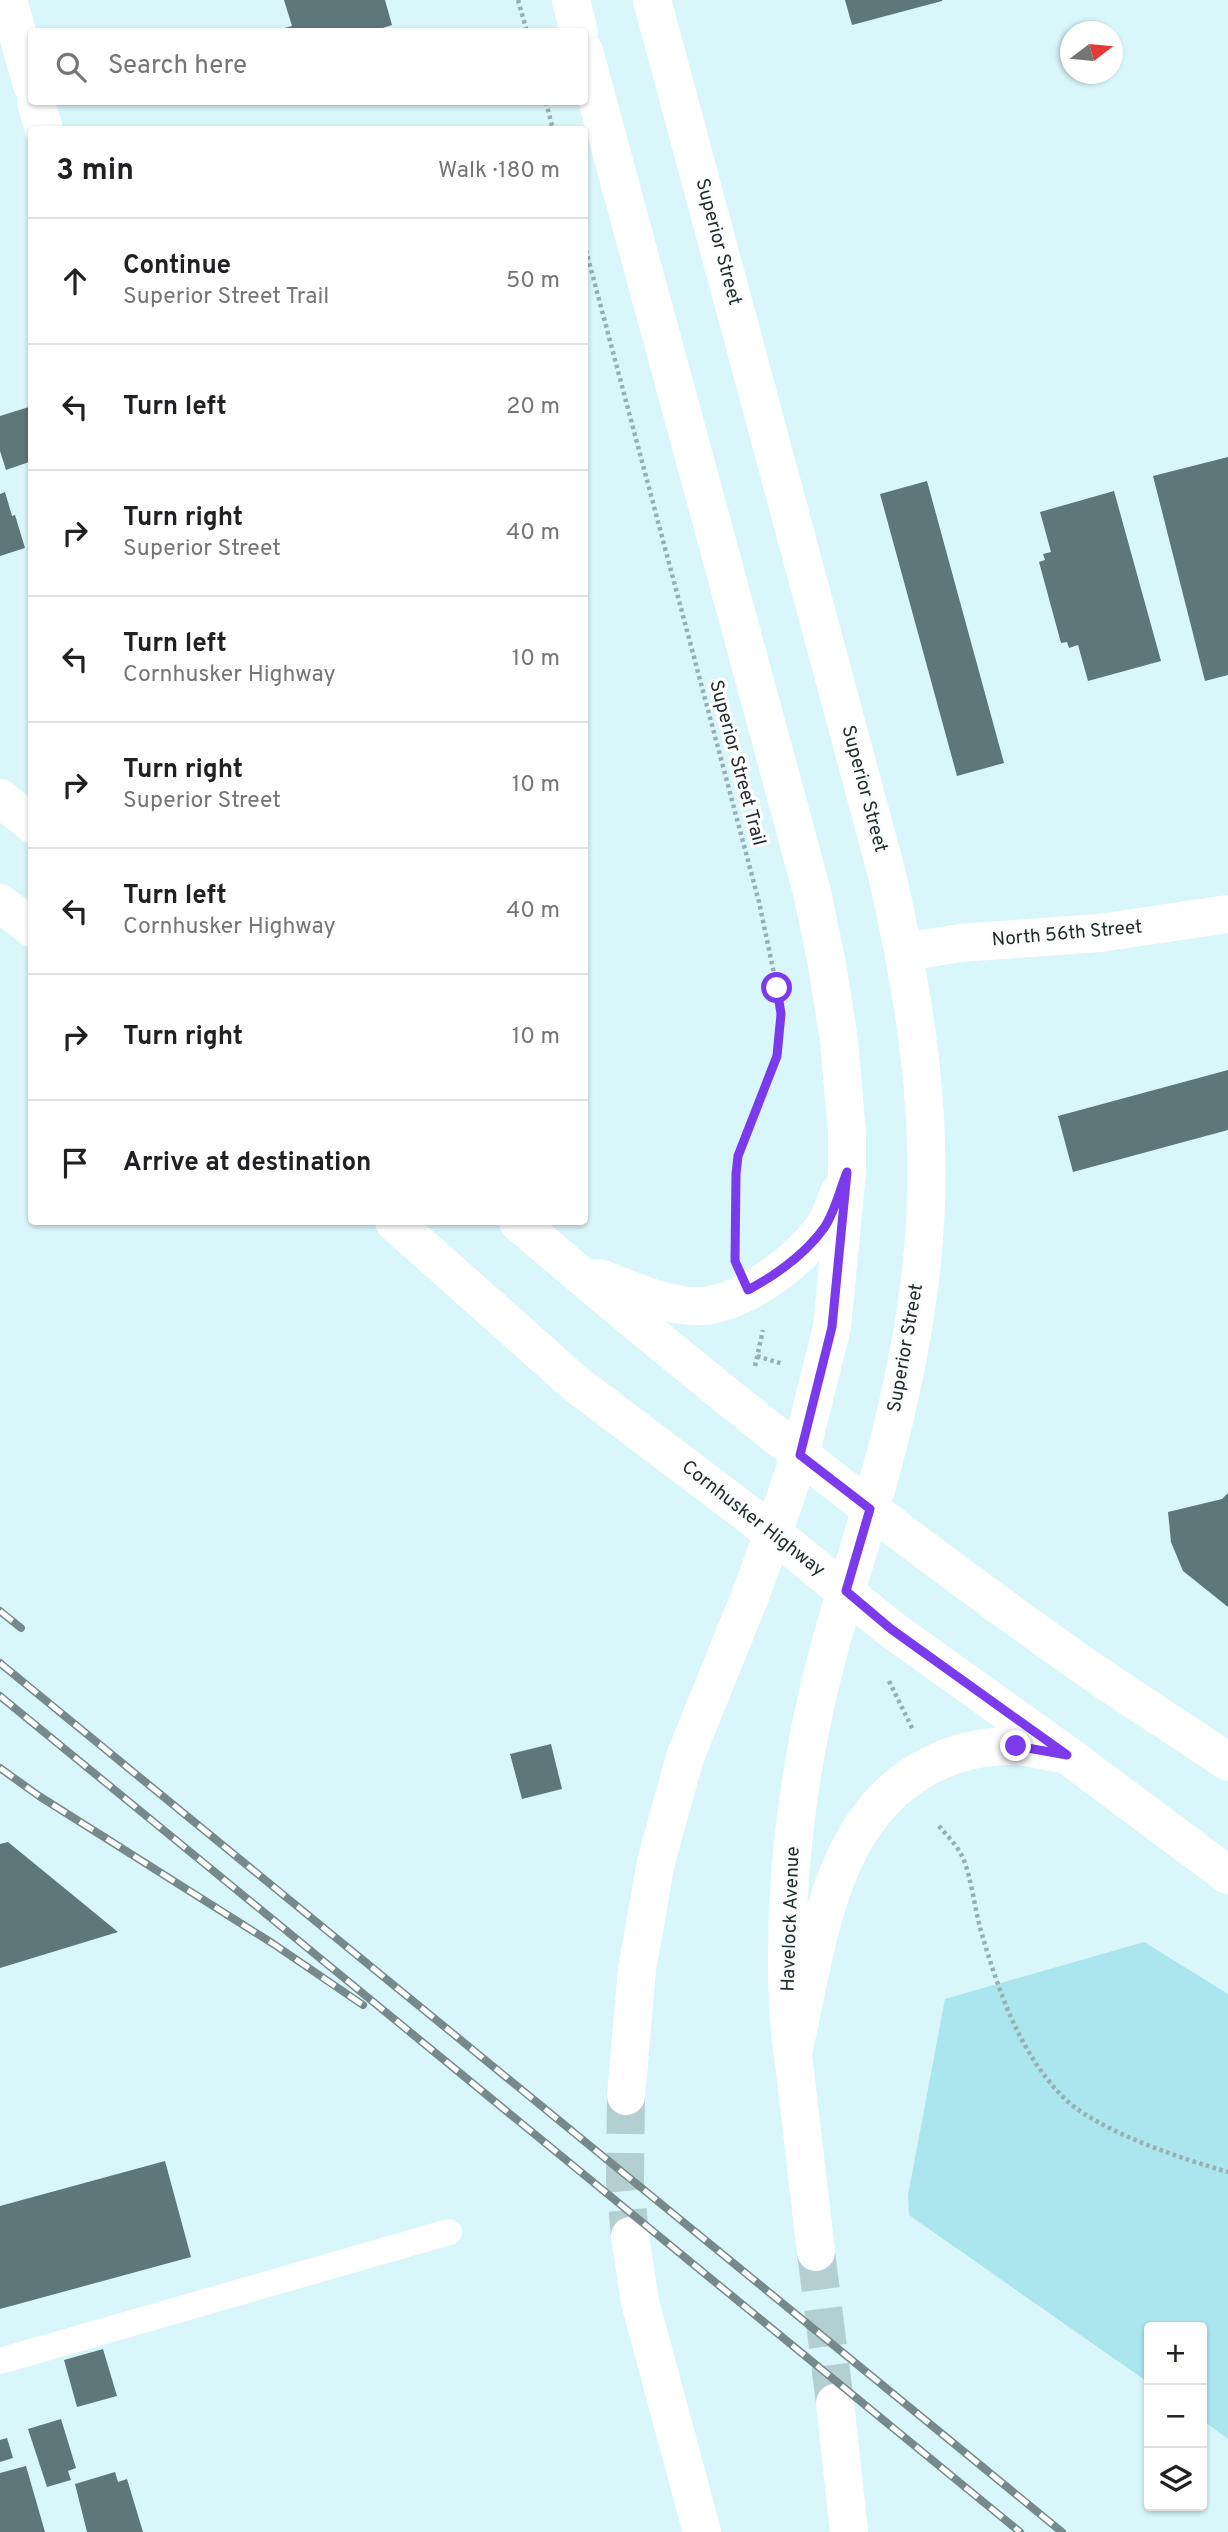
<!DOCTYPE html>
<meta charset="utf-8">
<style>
body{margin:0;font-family:Overpass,sans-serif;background:#f6f6f6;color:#202124}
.controls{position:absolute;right:21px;bottom:21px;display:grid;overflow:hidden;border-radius:7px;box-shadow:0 2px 5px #0004}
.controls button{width:63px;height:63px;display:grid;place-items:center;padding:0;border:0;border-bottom:2px solid #e0e0e0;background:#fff;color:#202124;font:35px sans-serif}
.compass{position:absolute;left:1060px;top:21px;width:63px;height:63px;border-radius:50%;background:#fff;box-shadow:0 2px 5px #0004;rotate:74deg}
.stop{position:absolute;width:21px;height:21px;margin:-16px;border:5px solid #7c3aed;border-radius:50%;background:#fff}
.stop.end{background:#7c3aed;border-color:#fff;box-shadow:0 2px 7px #0008}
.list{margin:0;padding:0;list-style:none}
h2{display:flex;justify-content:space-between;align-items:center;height:91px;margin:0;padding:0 28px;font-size:30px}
h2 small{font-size:23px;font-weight:400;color:#757577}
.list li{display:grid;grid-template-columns:46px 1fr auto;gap:21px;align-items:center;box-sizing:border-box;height:126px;padding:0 28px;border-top:2px solid #e0e0e0}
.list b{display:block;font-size:26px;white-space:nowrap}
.list p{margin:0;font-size:23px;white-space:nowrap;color:#757577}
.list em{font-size:23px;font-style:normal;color:#757577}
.icon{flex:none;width:38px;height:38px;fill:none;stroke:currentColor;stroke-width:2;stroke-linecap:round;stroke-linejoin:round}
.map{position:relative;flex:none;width:1228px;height:2532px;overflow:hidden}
.search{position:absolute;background:#fff;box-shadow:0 2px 5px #0004;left:28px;top:28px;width:560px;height:77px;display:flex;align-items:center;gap:18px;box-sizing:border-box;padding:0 24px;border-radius:7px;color:#757577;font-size:26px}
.panel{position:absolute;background:#fff;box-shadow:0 2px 5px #0004;left:28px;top:126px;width:560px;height:1099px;border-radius:7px}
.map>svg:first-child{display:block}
.green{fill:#abe5ee}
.building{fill:#5d777b}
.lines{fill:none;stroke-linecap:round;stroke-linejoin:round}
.secondary-tunnel{stroke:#b4cfd2;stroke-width:38;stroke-dasharray:38 19;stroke-linecap:butt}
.path{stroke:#97afb2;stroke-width:4.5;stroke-dasharray:3.5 3.5;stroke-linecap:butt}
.service{stroke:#fff;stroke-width:26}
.minor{stroke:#fff;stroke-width:38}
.secondary{stroke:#fff;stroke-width:38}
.primary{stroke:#fff;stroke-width:38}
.rail-casing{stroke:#768a8d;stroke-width:8}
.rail{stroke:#fdfdfd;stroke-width:5;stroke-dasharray:16;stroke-linecap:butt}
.route{stroke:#7c3aed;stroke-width:9}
.labels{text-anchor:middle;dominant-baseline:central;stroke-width:7;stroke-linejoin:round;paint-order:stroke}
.street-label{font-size:19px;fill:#222d2f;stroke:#fdfdfd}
</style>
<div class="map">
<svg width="1228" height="2532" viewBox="0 0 1228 2532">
<rect width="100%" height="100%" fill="#d9f7fb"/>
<polygon class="green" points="1144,1942 1228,1994 1228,2439 1202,2420 1202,2327 1149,2327 1149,2383 909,2215 908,2195 945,1999"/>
<g class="building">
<polygon points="284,0 385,0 392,25 370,32 282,32 281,29 292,26"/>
<polygon points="845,0 942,0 942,1 852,25"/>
<polygon points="32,406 32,461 6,470 0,451 0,416"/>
<polygon points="1228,457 1228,675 1205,681 1153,476"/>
<polygon points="927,481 1004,763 957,776 880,494"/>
<polygon points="1114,491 1161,661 1088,681 1078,645 1069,648 1067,642 1061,643 1039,562 1045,560 1043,554 1051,552 1040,512"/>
<polygon points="5,492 12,516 15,515 25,548 0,556 0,494"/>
<polygon points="1228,1070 1228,1130 1073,1172 1058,1116"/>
<polygon points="1228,1493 1228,1607 1183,1571 1171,1542 1168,1512 1222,1499"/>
<polygon points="551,1744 562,1789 522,1799 510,1754"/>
<polygon points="8,1842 118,1932 0,1968 0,1844"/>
<polygon points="165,2161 191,2257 0,2309 0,2206"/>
<polygon points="103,2349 117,2396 77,2407 64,2360"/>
<polygon points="61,2419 76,2468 68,2471 71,2480 47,2487 28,2429"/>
<polygon points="7,2438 13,2458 0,2462 0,2440"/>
<polygon points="26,2466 45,2532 0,2532 0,2473"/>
<polygon points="115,2472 118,2482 127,2479 143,2532 87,2532 75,2484"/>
</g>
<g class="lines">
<g class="secondary-tunnel">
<polyline points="626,2096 625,2182 630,2236"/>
<polyline points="816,2252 835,2403"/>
</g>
<g class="path">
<polyline points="518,0 527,32"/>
<polyline points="546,102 553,130"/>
<polyline points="584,243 759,902 777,988 781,1014 780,1034 777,1056 738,1156 735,1253"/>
<polyline points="757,1356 783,1364"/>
<polyline points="755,1366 763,1330"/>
<polyline points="889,1681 913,1730"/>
<path d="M939,1826c7,9 18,19 23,30 10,21 13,58 21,82 17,57 38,117 81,160 34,33 118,61 164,74"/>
</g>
<polyline class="service" points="0,2361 449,2232"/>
<g class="minor">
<polyline points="8,0 32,85"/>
<polyline points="36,102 44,130"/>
<polyline points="905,952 960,943 1099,933 1228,914"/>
</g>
<g class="secondary">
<polyline points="626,2096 637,1969 656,1862 685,1757 751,1594 773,1533"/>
<polyline points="630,2236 640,2302 702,2532"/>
<path d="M816,2252c-6,-55 -13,-109 -19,-164 -3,-28 -8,-56 -9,-84 -6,-139 16,-280 58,-413"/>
<polyline points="835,2403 849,2532"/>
</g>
<g class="primary">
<polyline points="571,0 579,32"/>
<path d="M652,0l234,871c29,124 49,251 37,379 -10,116 -43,231 -77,341"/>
<polyline points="584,51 812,892 827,964 839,1041 847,1133 847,1172 832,1327 800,1455 773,1533"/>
<polyline points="0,798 32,824"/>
<polyline points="0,903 32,928"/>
<polyline points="394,1222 576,1384 773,1533 891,1629 1067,1755 1228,1875"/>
<path d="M518,1222c177,152 361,299 552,434 51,37 106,70 158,106"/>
<path d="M599,1278c29,10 62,27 93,28 46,3 105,-43 131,-78 7,-9 11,-24 16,-35"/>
<path d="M793,2052c25,-104 34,-240 144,-290 23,-11 53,-17 79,-16 14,1 28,5 42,7"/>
</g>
<g class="rail-casing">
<g id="rail">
<polyline points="0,1611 21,1628"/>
<polyline points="0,1663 1062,2532"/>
<polyline points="0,1696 1020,2532"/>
<polyline points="0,1768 39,1796 272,1943 363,2005"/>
</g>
</g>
<use href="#rail" class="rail"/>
</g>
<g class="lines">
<path class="route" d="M777,988l4,26 -4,42 -39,100 -2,18 -1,87 13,29c28,-15 57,-36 76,-62 11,-16 16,-39 23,-56l-15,155 -32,128 70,54 -24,82 45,38 176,126 -51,-9"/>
</g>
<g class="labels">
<g class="street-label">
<text transform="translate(718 242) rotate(75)">Superior Street</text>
<text transform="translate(737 763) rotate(75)">Superior Street Trail</text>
<text transform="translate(864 789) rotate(75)">Superior Street</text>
<text transform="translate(1067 934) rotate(-5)">North 56th Street</text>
<text transform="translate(906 1348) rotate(-80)">Superior Street</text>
<text transform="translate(753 1519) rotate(38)">Cornhusker Highway</text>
<text transform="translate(791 1919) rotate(-88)">Havelock Avenue</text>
</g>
</g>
</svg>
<div class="controls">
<button>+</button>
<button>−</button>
<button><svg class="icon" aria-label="layers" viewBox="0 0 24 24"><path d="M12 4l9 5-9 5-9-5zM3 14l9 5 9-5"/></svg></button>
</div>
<svg class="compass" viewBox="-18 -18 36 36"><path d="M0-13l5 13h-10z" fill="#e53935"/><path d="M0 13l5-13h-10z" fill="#757577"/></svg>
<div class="stop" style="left:777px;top:988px"></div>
<div class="stop end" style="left:1016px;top:1746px"></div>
<div class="search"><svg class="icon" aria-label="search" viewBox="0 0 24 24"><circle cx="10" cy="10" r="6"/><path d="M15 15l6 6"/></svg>Search here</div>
<section class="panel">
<h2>3 min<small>Walk · 180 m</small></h2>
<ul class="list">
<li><svg class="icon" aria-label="ahead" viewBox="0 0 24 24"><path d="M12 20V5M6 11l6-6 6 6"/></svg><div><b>Continue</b><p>Superior Street Trail</p></div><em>50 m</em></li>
<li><svg class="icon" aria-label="left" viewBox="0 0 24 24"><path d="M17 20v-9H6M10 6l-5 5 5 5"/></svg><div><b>Turn left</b></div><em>20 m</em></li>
<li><svg class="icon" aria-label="right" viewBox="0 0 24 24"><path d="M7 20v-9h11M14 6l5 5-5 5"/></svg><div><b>Turn right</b><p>Superior Street</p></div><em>40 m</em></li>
<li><svg class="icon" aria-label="left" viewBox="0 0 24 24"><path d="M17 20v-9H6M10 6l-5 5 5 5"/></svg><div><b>Turn left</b><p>Cornhusker Highway</p></div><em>10 m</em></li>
<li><svg class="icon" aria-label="right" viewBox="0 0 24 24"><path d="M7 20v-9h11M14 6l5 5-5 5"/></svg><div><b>Turn right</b><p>Superior Street</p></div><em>10 m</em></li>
<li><svg class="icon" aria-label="left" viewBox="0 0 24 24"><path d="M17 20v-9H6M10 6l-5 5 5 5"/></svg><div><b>Turn left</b><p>Cornhusker Highway</p></div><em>40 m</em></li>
<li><svg class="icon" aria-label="right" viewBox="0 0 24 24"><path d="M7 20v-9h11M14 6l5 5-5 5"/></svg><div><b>Turn right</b></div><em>10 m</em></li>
<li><svg class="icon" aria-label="arrive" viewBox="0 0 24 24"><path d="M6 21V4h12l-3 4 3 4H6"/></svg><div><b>Arrive at destination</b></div></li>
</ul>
</section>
</div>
